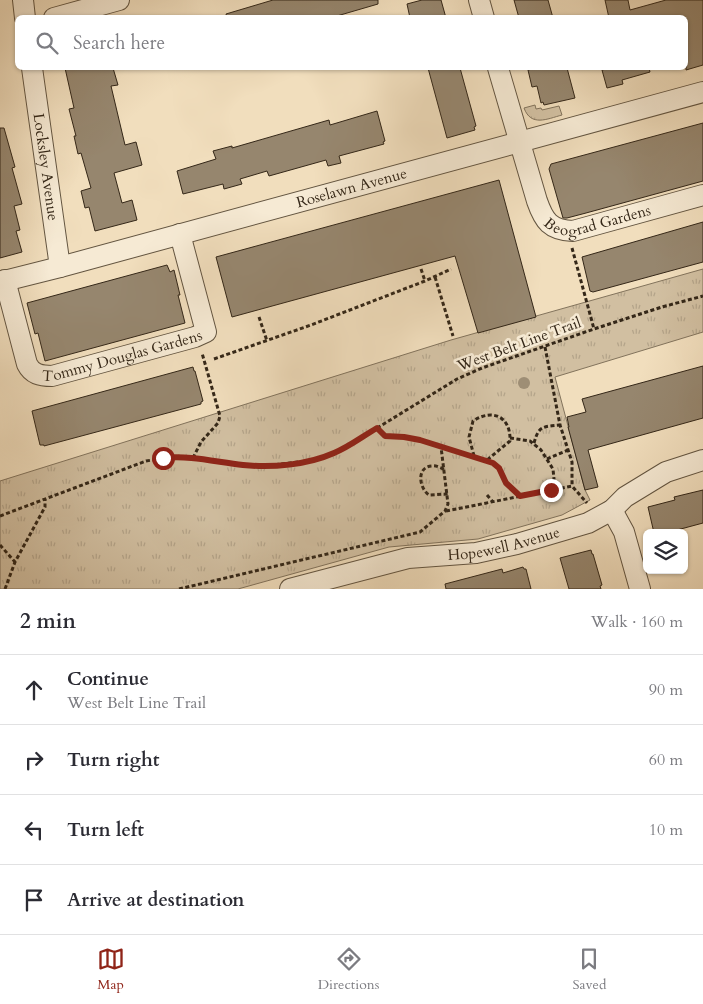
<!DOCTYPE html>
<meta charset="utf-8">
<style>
body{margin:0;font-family:Cardo,serif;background:#f2f2f3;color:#2b2b33}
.controls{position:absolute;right:15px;bottom:15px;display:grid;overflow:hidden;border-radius:8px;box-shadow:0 1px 4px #0004}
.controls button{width:45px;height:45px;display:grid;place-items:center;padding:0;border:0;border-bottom:1px solid #e1e1e2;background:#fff;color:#2b2b33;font:25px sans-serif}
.stop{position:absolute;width:15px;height:15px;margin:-11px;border:4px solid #8f2418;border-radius:50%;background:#fff}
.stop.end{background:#8f2418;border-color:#fff;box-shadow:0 1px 5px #0008}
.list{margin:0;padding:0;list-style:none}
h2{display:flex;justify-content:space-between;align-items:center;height:65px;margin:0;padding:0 20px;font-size:21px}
h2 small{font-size:16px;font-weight:400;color:#7c7c81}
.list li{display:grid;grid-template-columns:32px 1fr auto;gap:15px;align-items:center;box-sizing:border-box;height:70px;padding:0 20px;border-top:1px solid #e1e1e2}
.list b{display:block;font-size:19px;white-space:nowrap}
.list p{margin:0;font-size:16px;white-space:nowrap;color:#7c7c81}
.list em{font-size:16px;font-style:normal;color:#7c7c81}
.icon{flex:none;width:28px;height:28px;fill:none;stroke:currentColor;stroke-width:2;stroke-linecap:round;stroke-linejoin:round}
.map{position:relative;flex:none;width:703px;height:589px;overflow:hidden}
.search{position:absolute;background:#fff;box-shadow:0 1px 4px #0004;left:15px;right:15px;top:15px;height:55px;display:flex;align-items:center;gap:12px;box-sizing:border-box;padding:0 18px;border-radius:8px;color:#7c7c81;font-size:19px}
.sheet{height:345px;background:#fff}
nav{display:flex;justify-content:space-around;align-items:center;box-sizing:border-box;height:70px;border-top:1px solid #e1e1e2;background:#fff;font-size:14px;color:#7c7c81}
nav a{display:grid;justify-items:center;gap:2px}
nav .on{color:#8f2418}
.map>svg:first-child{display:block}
.grass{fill:url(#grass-tufts);stroke:#82735c}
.building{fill:#96866e;stroke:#342718}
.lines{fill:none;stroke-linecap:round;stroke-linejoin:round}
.minor-casing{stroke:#635541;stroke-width:22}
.path{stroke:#342718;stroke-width:3;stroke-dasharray:4 2.5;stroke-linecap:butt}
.minor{stroke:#f6ead4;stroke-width:20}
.tree{fill:#9e8e75}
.route{stroke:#8f2418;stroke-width:6}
.labels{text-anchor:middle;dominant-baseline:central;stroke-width:5;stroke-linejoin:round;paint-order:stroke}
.street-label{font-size:15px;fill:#342718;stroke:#f6ead4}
</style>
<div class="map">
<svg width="703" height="589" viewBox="0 0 703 589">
<defs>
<pattern id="grass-tufts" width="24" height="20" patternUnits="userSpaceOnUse" patternTransform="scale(1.25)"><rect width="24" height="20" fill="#d1bfa1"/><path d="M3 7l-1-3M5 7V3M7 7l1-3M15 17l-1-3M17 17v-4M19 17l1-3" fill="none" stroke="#b4a48a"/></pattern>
</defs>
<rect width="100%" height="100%" fill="#f1debd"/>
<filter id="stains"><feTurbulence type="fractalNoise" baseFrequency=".004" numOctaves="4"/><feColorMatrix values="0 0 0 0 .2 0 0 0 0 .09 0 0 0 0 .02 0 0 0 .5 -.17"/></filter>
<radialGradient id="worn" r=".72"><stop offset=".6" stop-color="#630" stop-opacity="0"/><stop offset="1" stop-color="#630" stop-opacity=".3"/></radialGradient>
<g class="grass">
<path d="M535,105l1,4 5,-1 1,2 17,-4 3,9c-15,4 -31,12 -38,-7z"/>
<polygon points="703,269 703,332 555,377 585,490 590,500 562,515 478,539 389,547 238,589 0,589 0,481 451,340"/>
</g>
<g class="building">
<polygon points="273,0 378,0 378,4 330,18 227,18 226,14"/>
<polygon points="422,0 441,0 446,18 410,18 407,4"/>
<polygon points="514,0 548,0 553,18 519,18"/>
<polygon points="605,0 628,0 630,10 666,0 703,0 703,65 686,70 686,18 609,18"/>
<polygon points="65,68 113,68 118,85 111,86 125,145 136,142 142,165 114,173 122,203 132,200 137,220 95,231 89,207 85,208 81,191 91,188 81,153 78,154 74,136 76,136 69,109 74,108"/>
<polygon points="428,68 460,68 476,126 474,127 475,130 447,138"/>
<polygon points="538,68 567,68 575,98 544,105 543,102 541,103 537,86 532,87 528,70"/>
<polygon points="611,68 649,68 650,72 622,80 623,84 607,88 602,70"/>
<polygon points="377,111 385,141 383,142 384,144 339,156 341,163 328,166 326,160 269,176 267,171 240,179 242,184 224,189 223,184 183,194 177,171 216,159 213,151 232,146 232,148 329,120 330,125"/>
<polygon points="703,123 703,181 586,213 567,218 563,218 549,169 551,164"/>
<polygon points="0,128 4,128 15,167 12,168 22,204 14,206 20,230 16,231 22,252 0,258"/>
<polygon points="499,180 536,317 478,333 455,256 232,317 216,257"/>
<polygon points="703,222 703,262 593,292 590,291 582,257"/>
<polygon points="167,265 170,272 174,270 180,295 178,295 185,323 45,361 38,333 35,334 27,303"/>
<polygon points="703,366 703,418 588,450 598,487 585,490 568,427 569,427 567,417 586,412 582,399"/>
<polygon points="193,367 194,371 195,371 203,401 201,402 201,404 44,446 44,445 40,445 32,411"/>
<polygon points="703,490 703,523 677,530 678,533 654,533 648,507 675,500 674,497"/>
<polygon points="591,550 592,554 593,554 602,585 600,586 601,589 569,589 560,558"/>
<polygon points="523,567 524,569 526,569 531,589 446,589 445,584 502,569 503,573"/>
</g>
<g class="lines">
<g class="minor-casing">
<g id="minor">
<polyline points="23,0 25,18"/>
<polyline points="479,0 484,18"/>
<polyline points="54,18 119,0"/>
<path id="s1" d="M32,68l28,199"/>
<path id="s2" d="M498,68l39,133c7,20 13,29 36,30l130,-36"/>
<path id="s3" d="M5,280l22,84c5,10 13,12 25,12l143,-39 11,-5 -26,-98"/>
<path id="s4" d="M0,282l60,-15 643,-175"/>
<polyline points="612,510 624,532 640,589"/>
<path id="s5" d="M290,589l118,-31 68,-5 41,-9 71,-21 24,-13 13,-13 41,-25 37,-12"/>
</g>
</g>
<g class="path">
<polyline points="572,248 594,329"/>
<polyline points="421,269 425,281"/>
<polyline points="435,277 453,336"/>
<polyline points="259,317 267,341"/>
<polyline points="545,347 560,425 572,462 572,486"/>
<polyline points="214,359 311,325 425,281 451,269"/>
<polyline points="377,428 385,436 404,437 420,440 493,463 499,468 506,483 520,496"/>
<polyline points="510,438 530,441 541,450 553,469 554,479 551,490"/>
<path d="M534,443c5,-18 9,-16 26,-18"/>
<path d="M474,456l-5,-19 4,-16c20,-13 38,-4 37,20l-23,19"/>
<polyline points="193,458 201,442 218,423 220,416 202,353"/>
<polyline points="547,459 568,450"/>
<path d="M444,469c-4,-1 -8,-4 -12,-3 -16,1 -13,22 -3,29l19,-1"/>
<polyline points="487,495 493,502"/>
<polyline points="446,511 572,486 587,503"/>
<polyline points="0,516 146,461 177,456 244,465 263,466 316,460 343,449 457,379 482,368 594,329 662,307 703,296"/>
<polyline points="0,545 15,562"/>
<polyline points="5,589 15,562 45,507 45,500"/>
<polyline points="179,589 420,532 445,511 448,504 441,447"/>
</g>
<use href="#minor" class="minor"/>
</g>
<circle class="tree" cx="524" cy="383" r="6"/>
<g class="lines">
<path class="route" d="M163,458c27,-3 53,4 80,7 29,3 64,0 91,-12 15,-6 29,-17 43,-25l8,8 19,1 16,3 73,23 6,5 7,15 14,13 31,-6"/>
</g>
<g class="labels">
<g class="street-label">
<text stroke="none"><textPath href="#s1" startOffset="100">Locksley Avenue</textPath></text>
<text stroke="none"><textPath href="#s4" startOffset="364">Roselawn Avenue</textPath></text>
<text stroke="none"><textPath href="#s2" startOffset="215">Beograd Gardens</textPath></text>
<text transform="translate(519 344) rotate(-20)">West Belt Line Trail</text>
<text stroke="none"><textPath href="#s3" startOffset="189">Tommy Douglas Gardens</textPath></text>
<text stroke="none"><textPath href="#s5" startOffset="219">Hopewell Avenue</textPath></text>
</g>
</g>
<rect width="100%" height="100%" filter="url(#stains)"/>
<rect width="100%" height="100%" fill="url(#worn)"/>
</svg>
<div class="controls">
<button><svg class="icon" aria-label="layers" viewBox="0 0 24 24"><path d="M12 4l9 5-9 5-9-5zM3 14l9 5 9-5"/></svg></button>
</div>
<div class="stop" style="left:163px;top:458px"></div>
<div class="stop end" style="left:551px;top:490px"></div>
<div class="search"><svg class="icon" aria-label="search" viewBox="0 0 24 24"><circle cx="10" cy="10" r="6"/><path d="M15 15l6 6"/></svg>Search here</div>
</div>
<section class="sheet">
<h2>2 min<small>Walk · 160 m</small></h2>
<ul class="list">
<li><svg class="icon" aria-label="ahead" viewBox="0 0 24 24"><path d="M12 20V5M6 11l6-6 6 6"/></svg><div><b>Continue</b><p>West Belt Line Trail</p></div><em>90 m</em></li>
<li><svg class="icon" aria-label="right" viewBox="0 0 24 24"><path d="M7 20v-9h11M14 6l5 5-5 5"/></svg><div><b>Turn right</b></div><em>60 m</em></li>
<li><svg class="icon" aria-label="left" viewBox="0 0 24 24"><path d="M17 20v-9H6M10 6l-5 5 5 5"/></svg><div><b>Turn left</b></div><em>10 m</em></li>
<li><svg class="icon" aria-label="arrive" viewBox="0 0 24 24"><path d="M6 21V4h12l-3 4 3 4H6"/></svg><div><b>Arrive at destination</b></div></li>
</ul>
</section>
<nav>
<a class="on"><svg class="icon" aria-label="map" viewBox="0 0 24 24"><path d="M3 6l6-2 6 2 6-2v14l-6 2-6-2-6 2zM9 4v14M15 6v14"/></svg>Map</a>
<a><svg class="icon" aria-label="directions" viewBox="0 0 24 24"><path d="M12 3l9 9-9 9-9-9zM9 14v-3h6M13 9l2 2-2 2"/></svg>Directions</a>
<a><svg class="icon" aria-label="saved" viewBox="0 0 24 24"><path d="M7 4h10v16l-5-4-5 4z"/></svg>Saved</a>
</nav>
